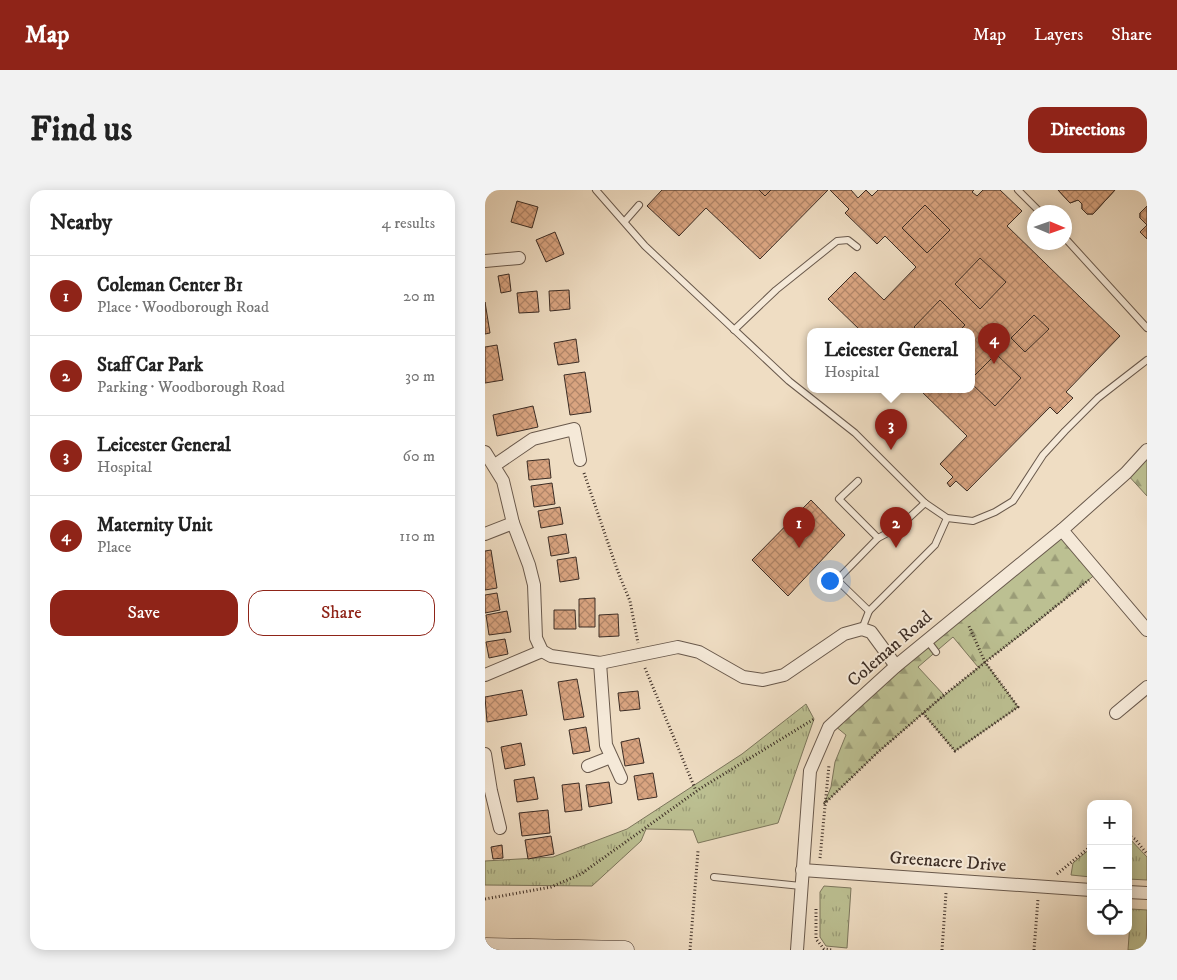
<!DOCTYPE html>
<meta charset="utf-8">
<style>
body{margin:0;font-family:"IM FELL DW Pica",serif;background:#f2f2f2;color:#222}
.controls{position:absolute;right:15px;bottom:15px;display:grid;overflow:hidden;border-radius:10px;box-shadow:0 2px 12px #0003}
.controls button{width:45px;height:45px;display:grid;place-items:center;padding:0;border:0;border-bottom:1px solid #e0e0e0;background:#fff;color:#222;font:25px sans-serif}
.compass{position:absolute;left:542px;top:15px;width:45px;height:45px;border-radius:50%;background:#fff;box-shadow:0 2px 12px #0003;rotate:92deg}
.you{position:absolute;left:344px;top:390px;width:18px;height:18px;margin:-12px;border:4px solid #fff;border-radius:50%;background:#1a73e8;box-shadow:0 0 0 8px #1a73e833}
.badge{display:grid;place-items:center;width:32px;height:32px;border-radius:50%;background:#8f2418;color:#fff;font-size:16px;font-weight:700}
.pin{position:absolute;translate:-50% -41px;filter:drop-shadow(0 1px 2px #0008)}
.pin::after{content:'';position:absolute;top:26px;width:18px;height:15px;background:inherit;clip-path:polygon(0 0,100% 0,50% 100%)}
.popup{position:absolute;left:322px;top:138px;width:168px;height:65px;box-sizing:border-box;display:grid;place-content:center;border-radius:10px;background:#fff;filter:drop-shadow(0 1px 4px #0005);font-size:16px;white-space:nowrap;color:#767676}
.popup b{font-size:19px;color:#222}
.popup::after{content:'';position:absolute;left:50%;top:100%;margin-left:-10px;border:10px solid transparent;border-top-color:#fff}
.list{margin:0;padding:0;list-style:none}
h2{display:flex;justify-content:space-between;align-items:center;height:65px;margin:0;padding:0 20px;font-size:21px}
h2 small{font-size:16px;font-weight:400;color:#767676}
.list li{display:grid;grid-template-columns:32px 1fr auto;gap:15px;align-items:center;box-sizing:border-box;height:80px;padding:0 20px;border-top:1px solid #e0e0e0}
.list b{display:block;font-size:19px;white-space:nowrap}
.list p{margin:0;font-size:16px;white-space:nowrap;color:#767676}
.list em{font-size:16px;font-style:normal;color:#767676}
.actions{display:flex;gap:10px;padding:15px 20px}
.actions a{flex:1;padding:11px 0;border:1px solid #8f2418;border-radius:15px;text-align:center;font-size:18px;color:#8f2418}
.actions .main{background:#8f2418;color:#fff}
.icon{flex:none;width:28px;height:28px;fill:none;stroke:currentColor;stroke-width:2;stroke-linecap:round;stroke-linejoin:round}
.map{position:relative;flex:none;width:662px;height:760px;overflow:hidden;border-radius:15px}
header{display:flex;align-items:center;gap:30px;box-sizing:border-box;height:70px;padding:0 25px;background:#8f2418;color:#fff}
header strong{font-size:24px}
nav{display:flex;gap:28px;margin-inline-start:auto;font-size:18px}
.intro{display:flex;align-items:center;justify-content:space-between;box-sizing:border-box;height:120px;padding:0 30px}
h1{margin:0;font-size:35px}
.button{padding:12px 22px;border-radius:15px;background:#8f2418;color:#fff;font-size:18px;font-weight:700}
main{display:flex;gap:30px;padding:0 30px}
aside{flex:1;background:#fff;border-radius:15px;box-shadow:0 2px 12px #0003}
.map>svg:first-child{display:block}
.grass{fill:url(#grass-tufts);stroke:#7c765c}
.forest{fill:url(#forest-firs);stroke:#7c765c}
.building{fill:url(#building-cross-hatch);stroke:#3c2d25}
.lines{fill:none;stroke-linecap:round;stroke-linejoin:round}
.lane-casing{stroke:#69594c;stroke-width:8}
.street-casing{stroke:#69594c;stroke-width:14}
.secondary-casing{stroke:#3c2d25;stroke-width:19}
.path{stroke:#3c2d25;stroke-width:3;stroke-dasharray:1 2.5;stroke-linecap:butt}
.lane{stroke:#f5e9d8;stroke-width:6}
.street{stroke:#f5e9d8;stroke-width:12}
.secondary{stroke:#f5e9d8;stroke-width:18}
.labels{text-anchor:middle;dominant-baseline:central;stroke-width:4;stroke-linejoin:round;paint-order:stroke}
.street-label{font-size:18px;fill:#3c2d25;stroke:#f5e9d8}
</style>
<header>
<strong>Map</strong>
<nav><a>Map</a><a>Layers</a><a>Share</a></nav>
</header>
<div class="intro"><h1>Find us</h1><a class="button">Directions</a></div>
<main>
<aside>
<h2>Nearby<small>4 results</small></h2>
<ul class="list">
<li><span class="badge">1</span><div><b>Coleman Center B1</b><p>Place · Woodborough Road</p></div><em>20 m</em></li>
<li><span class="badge">2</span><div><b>Staff Car Park</b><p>Parking · Woodborough Road</p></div><em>30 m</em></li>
<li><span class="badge">3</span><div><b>Leicester General</b><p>Hospital</p></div><em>60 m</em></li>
<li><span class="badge">4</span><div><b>Maternity Unit</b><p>Place</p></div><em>110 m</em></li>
</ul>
<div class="actions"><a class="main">Save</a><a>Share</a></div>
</aside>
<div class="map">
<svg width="662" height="760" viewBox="0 0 662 760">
<defs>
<pattern id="grass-tufts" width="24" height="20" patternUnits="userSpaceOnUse" patternTransform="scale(1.25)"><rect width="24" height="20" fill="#bcc092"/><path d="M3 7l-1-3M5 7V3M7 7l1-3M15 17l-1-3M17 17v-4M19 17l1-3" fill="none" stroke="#9a9c77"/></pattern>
<pattern id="forest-firs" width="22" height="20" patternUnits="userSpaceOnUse" patternTransform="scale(1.25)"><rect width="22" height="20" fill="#bcc092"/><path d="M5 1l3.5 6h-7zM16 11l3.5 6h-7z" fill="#9a9c77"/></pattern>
<pattern id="building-cross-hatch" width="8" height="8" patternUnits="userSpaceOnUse" patternTransform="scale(1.25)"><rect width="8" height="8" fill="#d9a480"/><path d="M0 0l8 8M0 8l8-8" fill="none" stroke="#b18669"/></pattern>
</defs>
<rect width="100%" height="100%" fill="#efddc3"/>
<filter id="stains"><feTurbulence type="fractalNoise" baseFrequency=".004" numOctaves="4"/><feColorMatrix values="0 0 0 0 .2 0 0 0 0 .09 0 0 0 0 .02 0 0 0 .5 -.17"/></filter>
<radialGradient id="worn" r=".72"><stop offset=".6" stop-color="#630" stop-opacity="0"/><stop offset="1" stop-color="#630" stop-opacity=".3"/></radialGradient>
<g class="grass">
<polygon points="500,472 533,517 470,561 438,523"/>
<polygon points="321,514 329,529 293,633 213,653 208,640 161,639 156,651 107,696 0,695 0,671 68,667 142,639 257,564"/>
<polygon points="643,647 662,667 662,690 643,689"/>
<polygon points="606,658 606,687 586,685 588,673"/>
<polygon points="339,696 366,698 362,758 341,756 335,747 335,702"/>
<polygon points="646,719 662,720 661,760 643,760"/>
</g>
<g class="forest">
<polygon points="662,260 662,306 641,283"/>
<polygon points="577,340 612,383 541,441 493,477 468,447 433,477 459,505 392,563 339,614 346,597 350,572 361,545 350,536"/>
</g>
<g class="building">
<polygon points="177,0 343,0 275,69 221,18 194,46 162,16"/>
<polygon points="274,0 286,0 280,6"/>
<polygon points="274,0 286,0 280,6"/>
<polygon points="345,0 366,0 373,8 381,0 387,6 393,0 489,0 487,2 492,6 498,0 515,0 537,21 522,36 635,146 581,202 588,208 572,224 565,217 482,301 471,291 465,297 462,293 468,287 455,274 482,246 434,199 486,199 486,141 376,141 343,109 370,82 399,110 431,77 400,46 392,54 360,23 364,19"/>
<polygon points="573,0 630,0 608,24 602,24 597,19 597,14 593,10 585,13"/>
<polygon points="573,0 630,0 608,24 602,24 597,19 597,14 593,10 585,13"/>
<polygon points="32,11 53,17 47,38 26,32"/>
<polygon points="440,15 465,40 442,63 417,38"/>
<polygon points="662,16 662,49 655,42 662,35 655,28 655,23"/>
<polygon points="662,16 662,49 655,42 662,35 655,28 655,23"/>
<polygon points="70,42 79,64 61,72 51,50"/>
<polygon points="495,68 521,92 495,119 470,94"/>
<polygon points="24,84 26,101 16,103 13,86"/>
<polygon points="84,100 85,119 65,121 64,101"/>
<polygon points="52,101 54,122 34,123 32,103"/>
<polygon points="455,110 480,135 474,141 433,141 429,137"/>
<polygon points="0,112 5,143 0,144"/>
<polygon points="549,125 564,139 540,162 526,148"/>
<polygon points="91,149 94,172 73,175 69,153"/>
<polygon points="12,155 18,190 0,193 0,157"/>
<polygon points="511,164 536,188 510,216 486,193 486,189"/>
<polygon points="100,182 106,222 85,225 79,185"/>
<polygon points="48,216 53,237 12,246 8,225"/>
<polygon points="64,269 66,288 44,290 42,271"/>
<polygon points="67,293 70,314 49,317 46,296"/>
<polygon points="326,310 360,345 303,406 267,370"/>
<polygon points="75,317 78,334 56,338 53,321"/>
<polygon points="81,344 84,363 66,366 63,347"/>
<polygon points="6,360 12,398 0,400 0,361"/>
<polygon points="91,367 94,389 75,392 72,370"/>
<polygon points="12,403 15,420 0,423 0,405"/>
<polygon points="110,408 110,437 94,437 94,409"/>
<polygon points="69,420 90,420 91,439 69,439"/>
<polygon points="22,421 26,442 4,445 1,425"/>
<polygon points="133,424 134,446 114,447 114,425"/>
<polygon points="20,449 23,464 4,468 1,452"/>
<polygon points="92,489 99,527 79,530 73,492"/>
<polygon points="37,500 42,525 2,532 0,507"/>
<polygon points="153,501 155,519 135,521 133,503"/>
<polygon points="101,537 105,561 88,564 84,540"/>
<polygon points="154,548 159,573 140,576 136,552"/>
<polygon points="36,553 40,575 20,579 16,557"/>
<polygon points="168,583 172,607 153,610 149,586"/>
<polygon points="49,587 53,609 32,612 29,590"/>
<polygon points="124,592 127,613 104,617 101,595"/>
<polygon points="94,593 97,620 80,622 77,595"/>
<polygon points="63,620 65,643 37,646 34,623"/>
<polygon points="66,646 69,664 43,669 40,650"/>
<polygon points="17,655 18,668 8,669 6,657"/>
</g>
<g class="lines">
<g class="lane-casing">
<g id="lane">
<polyline points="111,0 160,56 304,191 370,243 440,313 462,328 488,331 510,322 528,311 558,265 580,241 613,208 662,170"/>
<polyline points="533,0 555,22"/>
<polyline points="140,31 154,15"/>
<polyline points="580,48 662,138"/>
<polyline points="249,140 291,100 352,51 363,50 372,57"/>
<polyline points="373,291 354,309 393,348 352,390 384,421 450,355 462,328"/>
<polyline points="393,348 414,337 440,313"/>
<polyline points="377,439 384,421"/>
<polyline points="442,450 451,462"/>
<polyline points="229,687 316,696"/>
</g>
</g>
<g class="street-casing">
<g id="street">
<polyline points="0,71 34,68"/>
<polyline points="0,262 18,291 28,333 44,375 49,395 51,448 57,461 66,466 115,473 193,457 214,462 258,487 278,490 299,485 359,444 377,439 386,442 411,476"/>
<polyline points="10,275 48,249 89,239 95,270"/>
<polyline points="577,340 662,440"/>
<polyline points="0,344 28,333"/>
<polyline points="115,473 121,555 136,588"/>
<polyline points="0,485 57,461"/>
<polyline points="631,523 662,497"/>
<polyline points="0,564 6,601 15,638"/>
<polyline points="103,576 126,567"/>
<polyline points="317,680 606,700"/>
<polyline points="643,702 662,703"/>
<polyline points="312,760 325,581 344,537 411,476 577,340 641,283 662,260"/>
</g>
</g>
<g class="secondary-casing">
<polyline id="secondary" points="0,757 140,760"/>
</g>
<g class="path">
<polyline points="99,283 133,382 145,411 153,453"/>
<polyline points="160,478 211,601"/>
<polyline points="438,523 470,561 533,517 500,472 483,434"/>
<polyline points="339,614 392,563 459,505 604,390"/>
<polyline points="643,645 650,649 662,664"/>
<polyline points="335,668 344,575"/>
<polyline points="572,684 606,656"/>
<polyline points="0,709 66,697 96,684 216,598 329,529"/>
<polyline points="331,719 331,749 339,759 347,760"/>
<polyline points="205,760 213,661"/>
<polyline points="457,760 461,703"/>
<polyline points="549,760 553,709"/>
</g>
<use href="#lane" class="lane"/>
<use href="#street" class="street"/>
<use href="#secondary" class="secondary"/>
</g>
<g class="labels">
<g class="street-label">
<text transform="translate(405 459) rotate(-41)">Coleman Road</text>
<text transform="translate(463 672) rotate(4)">Greenacre Drive</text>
</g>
</g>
<rect width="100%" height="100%" filter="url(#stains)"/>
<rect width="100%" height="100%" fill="url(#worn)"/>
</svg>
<div class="controls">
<button>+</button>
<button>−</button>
<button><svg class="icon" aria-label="locate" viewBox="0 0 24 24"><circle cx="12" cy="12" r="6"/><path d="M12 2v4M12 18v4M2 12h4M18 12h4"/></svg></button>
</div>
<svg class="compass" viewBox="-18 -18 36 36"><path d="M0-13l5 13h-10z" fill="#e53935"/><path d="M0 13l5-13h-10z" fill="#767676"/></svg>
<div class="you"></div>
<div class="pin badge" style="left:314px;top:358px">1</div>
<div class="pin badge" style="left:411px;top:358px">2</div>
<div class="pin badge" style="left:406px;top:260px">3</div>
<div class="popup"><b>Leicester General</b>Hospital</div>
<div class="pin badge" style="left:509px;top:174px">4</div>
</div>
</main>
